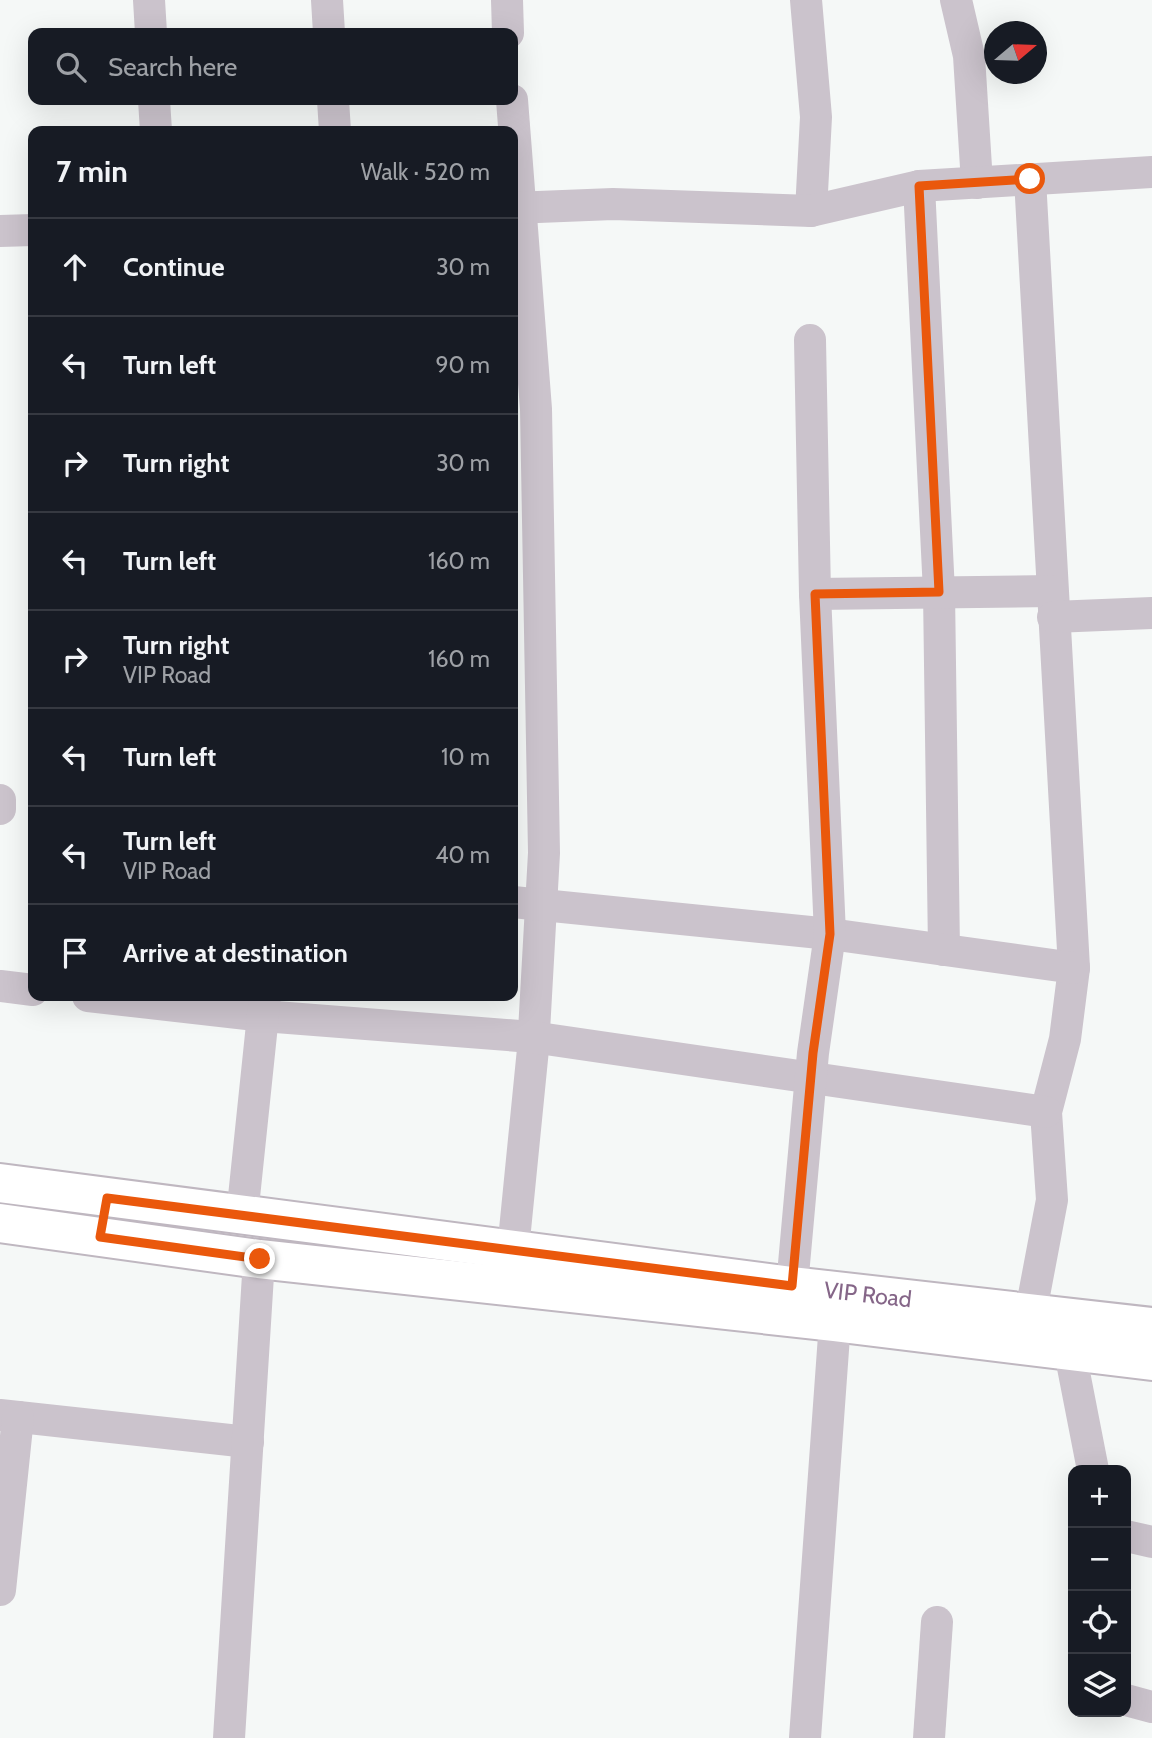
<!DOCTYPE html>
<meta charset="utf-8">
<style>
body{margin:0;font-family:Cabin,sans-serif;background:#242831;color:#f1f3f6}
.controls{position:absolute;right:21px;bottom:21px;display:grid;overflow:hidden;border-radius:14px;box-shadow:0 7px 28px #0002}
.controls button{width:63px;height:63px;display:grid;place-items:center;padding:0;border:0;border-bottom:2px solid #363941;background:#171b24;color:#f1f3f6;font:35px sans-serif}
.compass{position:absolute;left:984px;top:21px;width:63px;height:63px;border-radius:50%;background:#171b24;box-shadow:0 7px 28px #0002;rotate:71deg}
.stop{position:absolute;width:21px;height:21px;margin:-16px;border:5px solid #ea580c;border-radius:50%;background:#fff}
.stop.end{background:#ea580c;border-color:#fff;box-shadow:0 2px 7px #0008}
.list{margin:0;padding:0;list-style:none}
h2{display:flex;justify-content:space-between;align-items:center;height:91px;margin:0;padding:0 28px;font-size:30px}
h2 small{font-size:23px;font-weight:400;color:#9ea1a6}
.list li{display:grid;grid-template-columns:46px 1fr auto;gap:21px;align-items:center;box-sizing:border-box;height:98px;padding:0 28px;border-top:2px solid #363941}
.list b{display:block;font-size:26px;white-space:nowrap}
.list p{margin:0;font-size:23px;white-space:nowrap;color:#9ea1a6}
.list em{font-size:23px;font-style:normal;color:#9ea1a6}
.icon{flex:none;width:38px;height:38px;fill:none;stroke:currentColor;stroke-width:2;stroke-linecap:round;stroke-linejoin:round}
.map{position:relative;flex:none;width:1152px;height:1738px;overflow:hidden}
.search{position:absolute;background:#171b24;box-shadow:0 7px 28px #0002;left:28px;top:28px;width:490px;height:77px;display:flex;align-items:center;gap:18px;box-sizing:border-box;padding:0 24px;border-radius:14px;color:#9ea1a6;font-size:26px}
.panel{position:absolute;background:#171b24;box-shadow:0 7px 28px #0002;left:28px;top:126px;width:490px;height:875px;border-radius:14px}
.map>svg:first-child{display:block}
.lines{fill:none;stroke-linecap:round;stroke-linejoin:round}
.major-casing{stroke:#bfb7c0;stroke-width:42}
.minor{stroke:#cbc3cc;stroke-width:32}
.major{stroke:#fff;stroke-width:38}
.route{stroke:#ea580c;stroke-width:9}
.labels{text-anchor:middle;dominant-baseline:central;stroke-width:7;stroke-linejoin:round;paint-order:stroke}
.street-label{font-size:23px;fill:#856688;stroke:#fff}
</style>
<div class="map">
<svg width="1152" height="1738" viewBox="0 0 1152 1738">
<rect width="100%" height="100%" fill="#f5f8f7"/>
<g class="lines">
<g class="major-casing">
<g id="major">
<path id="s1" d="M0,1183l792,103 360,41"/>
<polyline points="0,1223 259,1259 835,1322 1152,1361"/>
</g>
</g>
<g class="minor">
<polyline points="149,0 151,33"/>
<polyline points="327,0 329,33"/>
<polyline points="507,0 508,33"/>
<polyline points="806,0 816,117 811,211"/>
<polyline points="956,0 969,56 977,183"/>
<polyline points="154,100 156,131"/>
<polyline points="333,100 335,131"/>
<polyline points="512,100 536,409 544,853 533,1049 513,1250"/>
<polyline points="1030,179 1074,968 1065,1039 1046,1112 1052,1200 1031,1311"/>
<polyline points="919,186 939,592 944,950"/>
<polyline points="513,208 613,204 811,211 919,186 1152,172"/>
<polyline points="0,231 33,230"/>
<polyline points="815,594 1052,591"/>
<polyline points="1053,617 1152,613"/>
<polyline points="0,800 0,809"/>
<polyline points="513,902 830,934 1074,968"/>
<polyline points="0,986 33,990"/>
<polyline points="88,996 263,1016 532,1037 1046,1112"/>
<polyline points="242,1216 265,996"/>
<polyline points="792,1286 813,1053 830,934 815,594 810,340"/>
<polyline points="1070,1352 1093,1470"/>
<polyline points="0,1415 248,1442"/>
<polyline points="1126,1536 1152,1542"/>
<polyline points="0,1590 18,1417"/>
<polyline points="1126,1700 1152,1707"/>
<polyline points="229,1738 259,1259"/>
<polyline points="805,1738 835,1322"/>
<polyline points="929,1738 937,1622"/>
</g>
<use href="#major" class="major"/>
</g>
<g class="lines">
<polyline class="route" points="260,1259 100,1237 107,1198 792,1286 813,1053 830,934 815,594 939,592 919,186 1030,179"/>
</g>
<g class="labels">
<g class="street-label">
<text stroke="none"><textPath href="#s1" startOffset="875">VIP Road</textPath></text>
</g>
</g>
</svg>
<div class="controls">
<button>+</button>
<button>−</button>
<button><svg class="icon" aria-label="locate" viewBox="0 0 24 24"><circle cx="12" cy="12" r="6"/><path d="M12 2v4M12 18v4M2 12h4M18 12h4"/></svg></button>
<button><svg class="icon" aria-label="layers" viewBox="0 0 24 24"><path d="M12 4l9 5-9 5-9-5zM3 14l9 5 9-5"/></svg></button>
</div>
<svg class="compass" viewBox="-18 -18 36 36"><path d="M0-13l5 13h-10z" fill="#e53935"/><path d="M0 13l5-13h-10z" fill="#9ea1a6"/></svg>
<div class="stop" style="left:1030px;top:179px"></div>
<div class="stop end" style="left:260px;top:1259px"></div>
<div class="search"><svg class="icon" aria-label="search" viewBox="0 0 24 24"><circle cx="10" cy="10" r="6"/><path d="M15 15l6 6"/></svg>Search here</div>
<section class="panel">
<h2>7 min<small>Walk · 520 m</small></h2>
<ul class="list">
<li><svg class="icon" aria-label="ahead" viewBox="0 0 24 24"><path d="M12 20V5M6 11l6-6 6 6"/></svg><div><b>Continue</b></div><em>30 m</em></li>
<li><svg class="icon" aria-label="left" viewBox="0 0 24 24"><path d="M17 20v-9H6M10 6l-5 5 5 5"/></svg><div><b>Turn left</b></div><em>90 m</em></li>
<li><svg class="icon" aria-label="right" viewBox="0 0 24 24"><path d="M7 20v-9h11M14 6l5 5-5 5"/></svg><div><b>Turn right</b></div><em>30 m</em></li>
<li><svg class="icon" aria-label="left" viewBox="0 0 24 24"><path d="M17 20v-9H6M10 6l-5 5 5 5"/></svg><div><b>Turn left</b></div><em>160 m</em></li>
<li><svg class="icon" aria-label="right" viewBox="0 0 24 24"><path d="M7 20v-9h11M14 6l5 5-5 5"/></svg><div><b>Turn right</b><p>VIP Road</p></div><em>160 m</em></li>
<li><svg class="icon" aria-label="left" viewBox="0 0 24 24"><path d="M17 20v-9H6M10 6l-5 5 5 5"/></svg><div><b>Turn left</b></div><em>10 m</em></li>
<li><svg class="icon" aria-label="left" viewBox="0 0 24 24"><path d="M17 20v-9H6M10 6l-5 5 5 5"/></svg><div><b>Turn left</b><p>VIP Road</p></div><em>40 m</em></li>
<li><svg class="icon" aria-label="arrive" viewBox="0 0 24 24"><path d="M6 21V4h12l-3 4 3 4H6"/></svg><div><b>Arrive at destination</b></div></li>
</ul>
</section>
</div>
